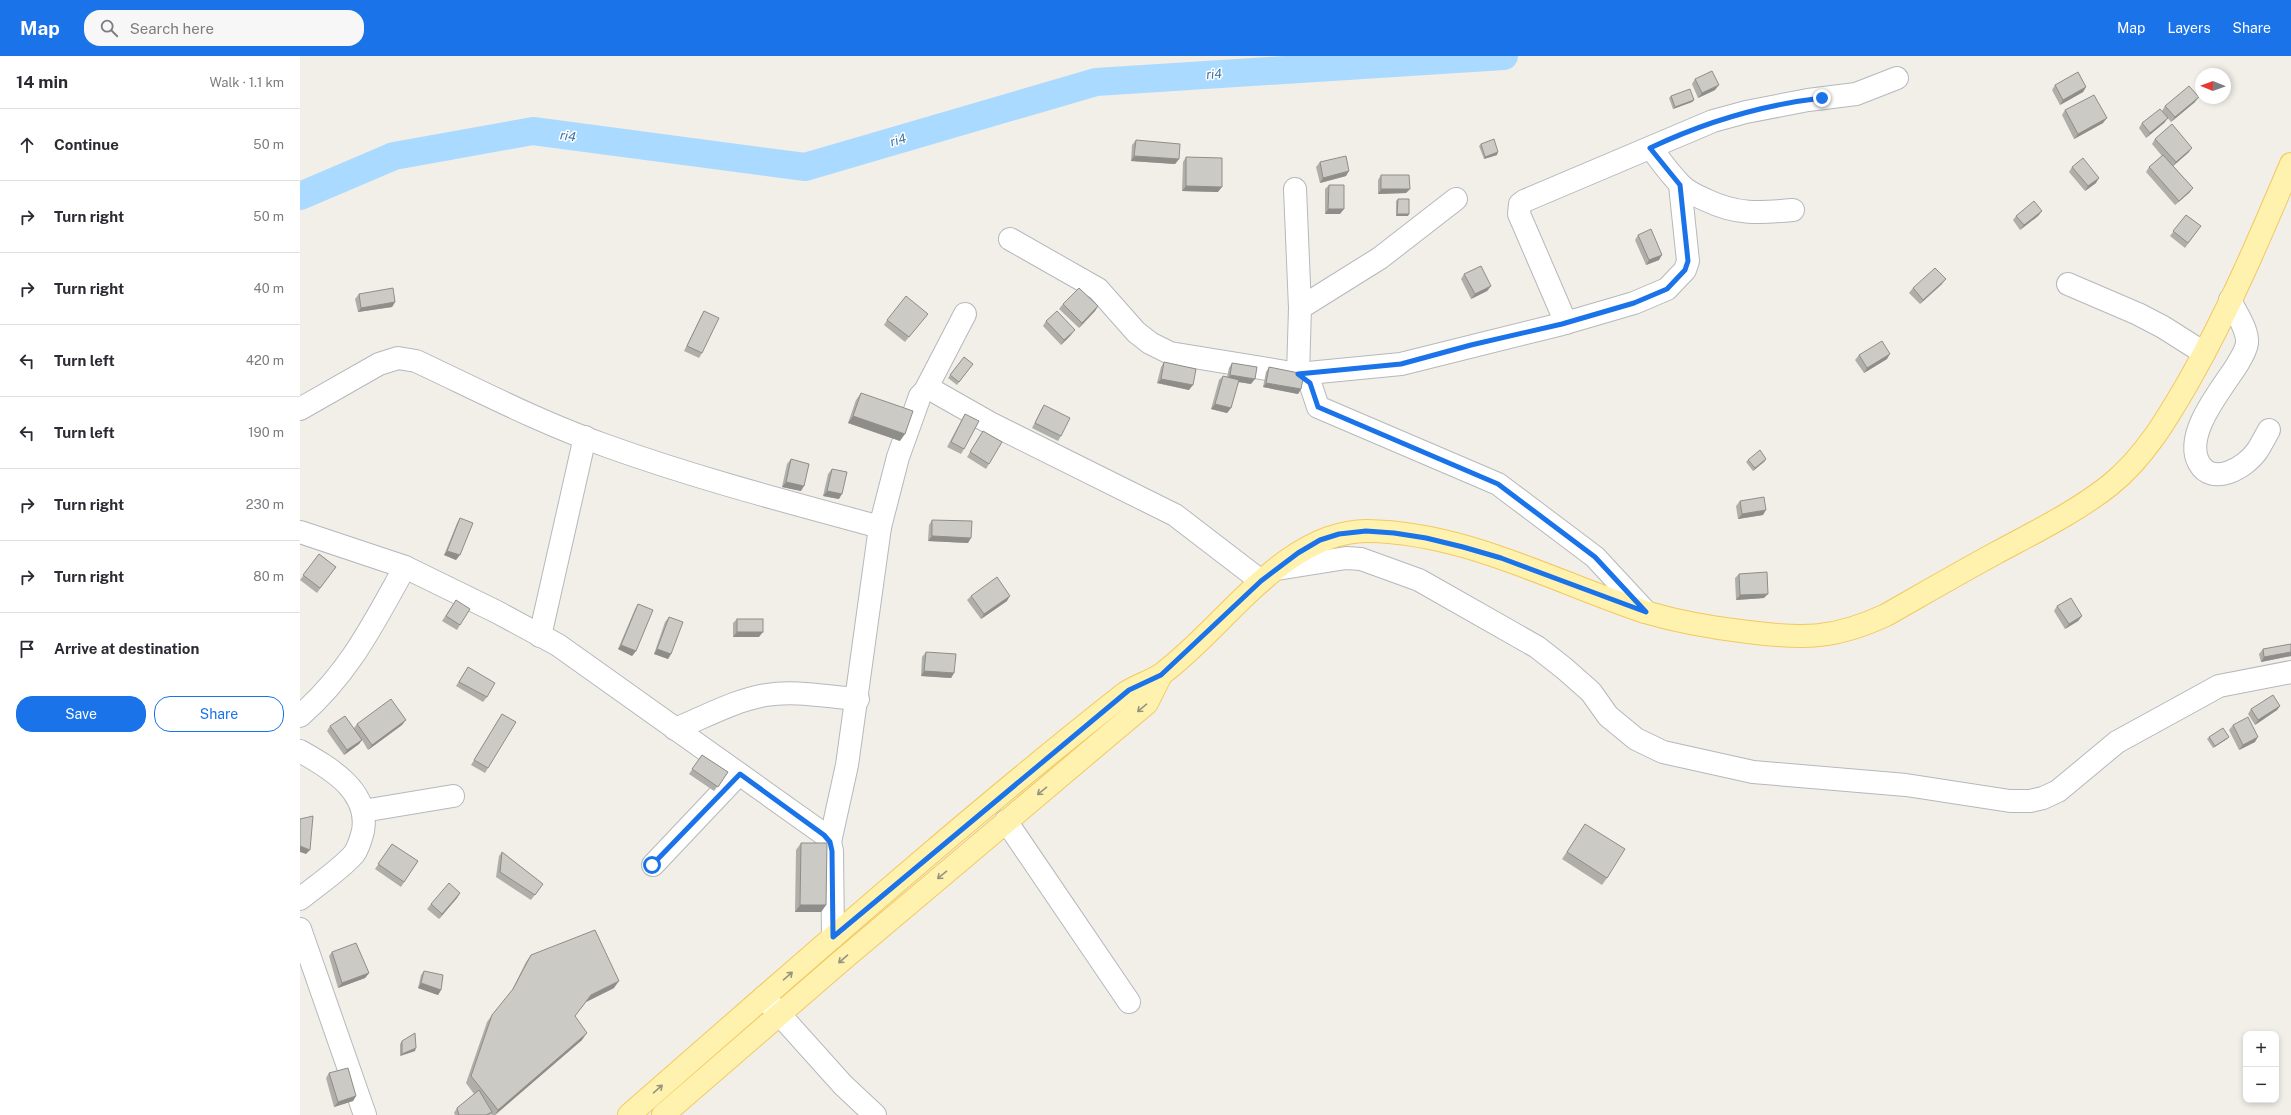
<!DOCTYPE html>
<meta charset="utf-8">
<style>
body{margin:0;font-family:"Public Sans",sans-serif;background:#f7f7f7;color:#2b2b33}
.controls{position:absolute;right:12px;bottom:12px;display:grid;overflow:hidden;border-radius:8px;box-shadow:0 2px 6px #0003}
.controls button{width:36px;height:36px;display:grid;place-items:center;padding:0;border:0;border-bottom:1px solid #e1e1e2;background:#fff;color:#2b2b33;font:20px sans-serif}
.compass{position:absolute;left:1895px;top:12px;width:36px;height:36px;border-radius:50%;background:#fff;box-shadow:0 2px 6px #0003;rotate:271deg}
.stop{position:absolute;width:12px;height:12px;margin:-9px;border:3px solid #1a73e8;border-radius:50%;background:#fff}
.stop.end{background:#1a73e8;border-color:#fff;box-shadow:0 1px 4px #0008}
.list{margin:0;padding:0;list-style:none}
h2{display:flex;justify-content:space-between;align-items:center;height:52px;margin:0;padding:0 16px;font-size:17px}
h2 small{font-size:13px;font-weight:400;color:#7c7c81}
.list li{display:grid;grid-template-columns:26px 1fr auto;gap:12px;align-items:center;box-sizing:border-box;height:72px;padding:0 16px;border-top:1px solid #e1e1e2}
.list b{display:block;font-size:15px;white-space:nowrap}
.list em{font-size:13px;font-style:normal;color:#7c7c81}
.actions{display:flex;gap:8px;padding:12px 16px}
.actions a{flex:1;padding:9px 0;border:1px solid #1a73e8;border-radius:16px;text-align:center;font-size:14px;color:#1a73e8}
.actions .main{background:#1a73e8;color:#fff}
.icon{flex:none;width:22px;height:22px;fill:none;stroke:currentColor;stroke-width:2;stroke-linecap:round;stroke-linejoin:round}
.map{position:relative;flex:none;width:1991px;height:1059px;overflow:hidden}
header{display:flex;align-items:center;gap:24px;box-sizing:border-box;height:56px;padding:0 20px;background:#1a73e8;color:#fff}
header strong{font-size:19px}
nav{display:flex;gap:22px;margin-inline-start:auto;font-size:14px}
.search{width:280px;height:36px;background:#f7f7f7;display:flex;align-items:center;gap:10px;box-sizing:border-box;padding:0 14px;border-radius:16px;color:#7c7c81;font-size:15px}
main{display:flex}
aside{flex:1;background:#fff}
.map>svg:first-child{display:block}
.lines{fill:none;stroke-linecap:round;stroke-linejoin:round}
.river{stroke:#aadaff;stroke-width:28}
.minor-casing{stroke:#b5b8bc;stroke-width:24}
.major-casing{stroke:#f2c960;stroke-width:24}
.minor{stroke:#fff;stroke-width:22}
.major{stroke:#fff2af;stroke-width:22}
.wall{fill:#afaea9}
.shaded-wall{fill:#8f8d8a}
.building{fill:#cccac5;stroke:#8f8d8a}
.oneway{stroke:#979581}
.route{stroke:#1a73e8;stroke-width:5}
.labels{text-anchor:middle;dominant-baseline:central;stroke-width:3;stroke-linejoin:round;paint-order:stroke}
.water-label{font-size:13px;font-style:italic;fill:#4174aa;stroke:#fff}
</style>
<header>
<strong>Map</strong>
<div class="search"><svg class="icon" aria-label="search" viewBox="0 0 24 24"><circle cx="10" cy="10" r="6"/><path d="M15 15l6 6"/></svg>Search here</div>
<nav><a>Map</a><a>Layers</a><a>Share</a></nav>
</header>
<main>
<aside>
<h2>14 min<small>Walk · 1.1 km</small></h2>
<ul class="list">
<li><svg class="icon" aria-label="ahead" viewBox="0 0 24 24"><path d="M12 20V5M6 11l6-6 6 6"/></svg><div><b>Continue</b></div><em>50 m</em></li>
<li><svg class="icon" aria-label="right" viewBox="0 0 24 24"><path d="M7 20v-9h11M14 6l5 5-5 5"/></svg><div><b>Turn right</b></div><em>50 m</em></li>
<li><svg class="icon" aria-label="right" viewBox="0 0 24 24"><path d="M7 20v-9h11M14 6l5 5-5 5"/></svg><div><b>Turn right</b></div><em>40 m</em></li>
<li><svg class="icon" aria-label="left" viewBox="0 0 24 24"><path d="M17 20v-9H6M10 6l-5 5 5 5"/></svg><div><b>Turn left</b></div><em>420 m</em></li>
<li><svg class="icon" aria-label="left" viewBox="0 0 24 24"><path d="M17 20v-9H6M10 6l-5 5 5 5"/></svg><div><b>Turn left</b></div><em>190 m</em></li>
<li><svg class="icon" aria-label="right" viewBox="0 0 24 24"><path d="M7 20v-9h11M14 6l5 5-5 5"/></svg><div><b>Turn right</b></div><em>230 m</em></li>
<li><svg class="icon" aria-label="right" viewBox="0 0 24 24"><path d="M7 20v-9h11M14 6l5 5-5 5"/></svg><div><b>Turn right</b></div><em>80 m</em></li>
<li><svg class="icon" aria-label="arrive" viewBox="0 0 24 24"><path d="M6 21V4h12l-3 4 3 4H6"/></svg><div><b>Arrive at destination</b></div></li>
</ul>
<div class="actions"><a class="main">Save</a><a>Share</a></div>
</aside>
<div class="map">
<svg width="1991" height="1059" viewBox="0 0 1991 1059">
<rect width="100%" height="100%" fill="#f1efe8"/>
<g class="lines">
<polyline class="river" points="0,140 94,100 233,75 505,111 796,26 1204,0"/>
<g class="minor-casing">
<g id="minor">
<path d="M1351,92c9,12 18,25 29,36 7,8 17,12 26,16 31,15 53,13 87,10"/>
<polyline points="995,133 1000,252 998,318 1010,327 1018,351 1198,428 1295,501 1346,556"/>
<polyline points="710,183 798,233 836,276 850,287 870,297 998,318 1101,308 1262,268 1334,247 1367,233 1385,214 1388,205 1380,129"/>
<polyline points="1768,228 1838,258 1863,271 1904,297"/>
<path d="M1930,244c6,13 18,29 17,43 -1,8 -6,15 -10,22 -15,24 -54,69 -38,98 13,24 46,5 58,-12 4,-6 8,-14 12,-21"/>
<polyline points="1000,252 1080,202 1156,143"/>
<polyline points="1266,267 1219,158 1220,148 1224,145 1413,65 1446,56 1508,44 1556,38 1597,22"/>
<polyline points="625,335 665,258"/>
<path d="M0,353l79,-45 19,-6 18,3c62,29 125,62 191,85 89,32 181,56 273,81"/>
<polyline points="0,476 105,511 197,556 258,589 525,779 530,786 532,795 533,881"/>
<polyline points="977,513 1046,502 1061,503 1119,524 1237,591 1265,613 1291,636 1308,660 1336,683 1363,696 1453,716 1606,729 1710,745 1730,745 1743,742 1758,735 1817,686 1919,630 1991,616"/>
<polyline points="240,580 285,381"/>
<path d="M0,660c50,-44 73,-92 105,-149"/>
<path d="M375,673c30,-12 60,-29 91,-34 29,-5 62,2 92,4"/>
<path d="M0,695c30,17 70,40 63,80 -2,8 -4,16 -9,23 -13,15 -38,32 -54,45"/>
<polyline points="63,755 153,740"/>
<polyline points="706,765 829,946"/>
<polyline points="530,786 547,709 580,471 598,401 620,340 625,335 632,334 690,367 875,459 961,525"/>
<polyline points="353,809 439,718"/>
<polyline points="0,873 65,1059"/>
<polyline points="464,941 543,1029 575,1059"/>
</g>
</g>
<g class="major-casing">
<g id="major">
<path d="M329,1059c163,-142 325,-287 495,-421 12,-9 27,-12 39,-21 61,-45 121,-142 204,-142 97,1 188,51 278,81 34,10 68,16 103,20 55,7 87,7 138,-17 37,-21 73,-42 110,-62 39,-21 80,-41 114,-68 35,-28 58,-68 80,-106 39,-69 70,-142 101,-215"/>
<polyline points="363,1059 540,906 847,647 861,619"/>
</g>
</g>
<use href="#minor" class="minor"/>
<use href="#major" class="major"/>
</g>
<g class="wall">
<polygon points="1395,23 1415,34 1398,42 1392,28"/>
<polygon points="1755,29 1786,31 1783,36 1760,49 1752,34"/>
<polygon points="1371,40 1394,44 1392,46 1373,53 1369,42"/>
<polygon points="1895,46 1871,66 1862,55 1865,50"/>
<polygon points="1765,54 1803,67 1774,83 1762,59"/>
<polygon points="1868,62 1864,67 1846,82 1839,72 1842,67"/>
<polygon points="1855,83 1889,96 1873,110 1893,132 1889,137 1875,149 1846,116 1849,111 1862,100 1852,88"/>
<polygon points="836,84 879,103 875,108 831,105 832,89"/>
<polygon points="1181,88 1197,99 1184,103 1179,90"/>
<polygon points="886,101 918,136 882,135 883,106"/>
<polygon points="1020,106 1046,120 1020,127 1016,111"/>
<polygon points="1772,111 1796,127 1785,135 1769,116"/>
<polygon points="1081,119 1110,133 1106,137 1078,138 1078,124"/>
<polygon points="1029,129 1040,158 1025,158 1025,133"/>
<polygon points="1098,143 1108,160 1096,160 1096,145"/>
<polygon points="1742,155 1738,160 1720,174 1713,164 1716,160"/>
<polygon points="1886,159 1901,170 1885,192 1870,180"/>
<polygon points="1338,179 1359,204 1346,209 1335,184"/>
<polygon points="1164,218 1191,230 1187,235 1171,243 1161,223"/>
<polygon points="1642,228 1620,248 1609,237 1613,232"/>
<polygon points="59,238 95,246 92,251 58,256 55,243"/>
<polygon points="763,248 798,250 795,255 779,272 759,253"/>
<polygon points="404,255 402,297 399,302 384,295 401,260"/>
<polygon points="624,262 605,286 584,269 587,264"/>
<polygon points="746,265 771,279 761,289 743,270"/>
<polygon points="1559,299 1587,303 1564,317 1555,304"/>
<polygon points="664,301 673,308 657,329 648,322"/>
<polygon points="864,306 889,334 857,327 861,311"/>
<polygon points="932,307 951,328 938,326 931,352 927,357 911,353 919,324 923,320 927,321 929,312"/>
<polygon points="969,311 1001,333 998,338 963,331 966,316"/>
<polygon points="561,337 600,385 548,367 556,344"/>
<polygon points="744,349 761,380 758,385 732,372 741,354"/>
<polygon points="665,358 664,393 661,398 647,391 662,363"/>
<polygon points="683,375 689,408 686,413 667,401"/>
<polygon points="491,403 501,435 482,431 487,408"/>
<polygon points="1448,404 1465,405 1453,415 1446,406"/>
<polygon points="532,413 539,443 523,440 528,418"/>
<polygon points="1440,445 1463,459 1438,463 1436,450"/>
<polygon points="160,462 156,504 144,499 157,467"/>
<polygon points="632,464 668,487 628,485 629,469"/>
<polygon points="19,498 36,511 17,537 0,524"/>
<polygon points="1439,518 1464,542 1436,544 1435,522"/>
<polygon points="671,540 707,545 681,563 667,544"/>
<polygon points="156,544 160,569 157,574 142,565"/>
<polygon points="338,548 336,595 332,600 318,593 335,553"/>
<polygon points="1757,550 1782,560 1778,565 1765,573 1754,555"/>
<polygon points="369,561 371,598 368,603 354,598 365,566"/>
<polygon points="437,563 459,581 433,581 433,567"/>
<polygon points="1991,588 1991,600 1961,606 1959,598 1963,593"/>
<polygon points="626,596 654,617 651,622 621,620 622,601"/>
<polygon points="168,611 187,641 183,646 156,630"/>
<polygon points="1980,650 1977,654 1955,669 1948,658 1951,653"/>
<polygon points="202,658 188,712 185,717 171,709"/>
<polygon points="57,668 102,669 68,694 62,684 59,688 44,699 27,675 30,670 54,672"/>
<polygon points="1933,669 1955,686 1939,694 1929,674"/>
<polygon points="1909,681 1927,683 1913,692 1907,683"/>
<polygon points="402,699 428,716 414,735 389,718"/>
<polygon points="1285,768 1307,822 1302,829 1262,803"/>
<polygon points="501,787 526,849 521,856 495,856 496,794"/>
<polygon points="92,788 118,805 101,831 75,813"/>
<polygon points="202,796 243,828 231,844 196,821 199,800"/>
<polygon points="160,837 157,842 139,863 127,853 131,848"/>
<polygon points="32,896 69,917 65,922 38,932 29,900"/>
<polygon points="231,899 314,932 286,946 275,960 282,984 195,1059 192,1059 191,1058 190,1059 155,1059 154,1057 157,1052 174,1038 166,1027 187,966 192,959 210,938 226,906"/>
<polygon points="124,915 141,934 138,939 118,932 121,919"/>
<polygon points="102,985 115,995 100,1000 100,988"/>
<polygon points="29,1017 56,1040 53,1045 34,1051 26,1022"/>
</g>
<g class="shaded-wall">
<polygon points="1419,29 1415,34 1398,42 1402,37"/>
<polygon points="1786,31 1783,36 1760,49 1763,44"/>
<polygon points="1899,41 1895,46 1871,66 1875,61"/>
<polygon points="1394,44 1392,46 1373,53 1375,51"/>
<polygon points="1807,62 1803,67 1774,83 1778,78"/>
<polygon points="1868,62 1864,67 1846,82 1850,77"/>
<polygon points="1892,92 1889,96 1872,111 1876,106"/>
<polygon points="1198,96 1197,99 1184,103 1185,101"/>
<polygon points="834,100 879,103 875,108 831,105"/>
<polygon points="1049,115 1046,120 1020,127 1023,122"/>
<polygon points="1799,122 1796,127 1785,135 1788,130"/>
<polygon points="886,130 922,131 918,136 882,135"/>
<polygon points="1893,132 1889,137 1875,149 1879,145"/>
<polygon points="1081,133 1110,133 1106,137 1078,138"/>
<polygon points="1028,153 1044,153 1040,158 1025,158"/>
<polygon points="1742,155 1738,160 1720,174 1724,169"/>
<polygon points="1097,158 1109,158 1108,160 1096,160"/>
<polygon points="1362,199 1359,204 1346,209 1349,204"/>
<polygon points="1646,223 1642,228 1620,248 1623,244"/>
<polygon points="1191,230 1187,235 1171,243 1175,238"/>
<polygon points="95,246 92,251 58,256 61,252"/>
<polygon points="798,250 795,255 779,272 782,267"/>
<polygon points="775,274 771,279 761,289 764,284"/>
<polygon points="1590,298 1587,303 1564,317 1567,312"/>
<polygon points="930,319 955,323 951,328 927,324"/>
<polygon points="861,323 893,329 889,334 857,327"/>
<polygon points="966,327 1001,333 998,338 963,331"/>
<polygon points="915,348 931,352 927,357 911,353"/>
<polygon points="553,360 605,378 600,385 548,367"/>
<polygon points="1466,403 1465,405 1453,415 1455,412"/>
<polygon points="486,426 504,430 501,435 482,431"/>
<polygon points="527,435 542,438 539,443 523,440"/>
<polygon points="1466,454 1463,459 1438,463 1442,458"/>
<polygon points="632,480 671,482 668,487 628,485"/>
<polygon points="147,495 160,499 156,504 144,499"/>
<polygon points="1468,538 1464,542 1436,544 1440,539"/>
<polygon points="710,540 707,545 681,563 684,558"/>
<polygon points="1782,560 1778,565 1765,573 1769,568"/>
<polygon points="437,576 463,576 459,581 433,581"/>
<polygon points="321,589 336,595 332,600 318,593"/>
<polygon points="357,593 371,598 368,603 354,598"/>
<polygon points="1991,596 1991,600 1961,606 1964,601"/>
<polygon points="624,615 654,617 651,622 621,620"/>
<polygon points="1980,650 1977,654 1955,669 1958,664"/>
<polygon points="106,664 102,669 68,694 72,689"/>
<polygon points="1929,681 1927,683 1913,692 1915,690"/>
<polygon points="1958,681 1955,686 1939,694 1943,689"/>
<polygon points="62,684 59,688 44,699 47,694"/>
<polygon points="0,790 10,794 6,798 0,796"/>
<polygon points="160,837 157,842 139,863 142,858"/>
<polygon points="500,849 526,849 521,856 495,856"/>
<polygon points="69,917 65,922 38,932 42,927"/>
<polygon points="319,925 314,932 286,946 291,939"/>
<polygon points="121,927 141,934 138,939 118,932"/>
<polygon points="287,977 282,984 195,1059 198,1054"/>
<polygon points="116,992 115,995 100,1000 102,998"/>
<polygon points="56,1040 53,1045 34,1051 38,1046"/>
</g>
<g class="building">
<polygon points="1412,15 1419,29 1402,37 1395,23"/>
<polygon points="1778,16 1786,31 1763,44 1755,29"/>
<polygon points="1889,30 1899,41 1875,61 1865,50"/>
<polygon points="1390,33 1394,44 1375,51 1371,40"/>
<polygon points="1794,39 1807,62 1778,78 1765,54"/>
<polygon points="1860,53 1868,62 1850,77 1842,67"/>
<polygon points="1872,68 1892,92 1876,106 1855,83"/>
<polygon points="1194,83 1198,96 1185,101 1181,88"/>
<polygon points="836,84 880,88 879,103 834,100"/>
<polygon points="1863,99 1893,132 1879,145 1849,111"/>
<polygon points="1046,100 1049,115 1023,122 1020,106"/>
<polygon points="886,101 922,102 922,131 886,130"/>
<polygon points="1783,102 1799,122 1788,130 1772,111"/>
<polygon points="1081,119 1109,119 1110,133 1081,133"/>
<polygon points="1029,129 1044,129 1044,153 1028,153"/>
<polygon points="1098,143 1109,143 1109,158 1097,158"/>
<polygon points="1734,145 1742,155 1724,169 1716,160"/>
<polygon points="1886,159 1901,170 1888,187 1873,175"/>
<polygon points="1351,173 1362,199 1349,204 1338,179"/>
<polygon points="1181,210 1191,230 1175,238 1164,218"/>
<polygon points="1635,212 1646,223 1623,244 1613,232"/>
<polygon points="93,232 95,246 61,252 59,238"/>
<polygon points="779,232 798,250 782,267 763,248"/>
<polygon points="606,240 628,258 609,281 587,264"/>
<polygon points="404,255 419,262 402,297 387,290"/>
<polygon points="757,255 775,274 764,284 746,265"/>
<polygon points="1582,285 1590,298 1567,312 1559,299"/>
<polygon points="664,301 673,308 659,326 650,319"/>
<polygon points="864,306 896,313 893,329 861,323"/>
<polygon points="932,307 957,311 955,323 930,319"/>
<polygon points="969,311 1004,318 1001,333 966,327"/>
<polygon points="923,320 939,324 931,352 915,348"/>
<polygon points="561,337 613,355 605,378 553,360"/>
<polygon points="744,349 770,362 761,380 735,367"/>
<polygon points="665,358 679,365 664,393 651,386"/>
<polygon points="683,375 702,386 689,408 670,396"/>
<polygon points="1460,394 1466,403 1455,412 1448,404"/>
<polygon points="491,403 509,408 504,430 486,426"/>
<polygon points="532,413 547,416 542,438 527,435"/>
<polygon points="1464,441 1466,454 1442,458 1440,445"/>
<polygon points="160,462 173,467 160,499 147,495"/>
<polygon points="632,464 672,465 671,482 632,480"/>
<polygon points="19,498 36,511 20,532 3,519"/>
<polygon points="1467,516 1468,538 1440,539 1439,518"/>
<polygon points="697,521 710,540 684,558 671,540"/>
<polygon points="1771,542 1782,560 1769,568 1757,550"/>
<polygon points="156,544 170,553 160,569 146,560"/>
<polygon points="338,548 353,554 336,595 321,589"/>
<polygon points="369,561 383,566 371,598 357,593"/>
<rect x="437" y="563" width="26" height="13"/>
<polygon points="1991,588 1991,596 1964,601 1963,593"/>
<polygon points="626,596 656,598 654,617 624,615"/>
<polygon points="168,611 195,627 187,641 159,626"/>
<polygon points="1973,639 1980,650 1958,664 1951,653"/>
<polygon points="91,643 106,664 72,689 57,668"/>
<polygon points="202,658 216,666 188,712 174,704"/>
<polygon points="45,660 62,684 47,694 30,670"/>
<polygon points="1948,661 1958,681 1943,689 1933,669"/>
<polygon points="1923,672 1929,681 1915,690 1909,681"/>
<polygon points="402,699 428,716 418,731 392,713"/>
<polygon points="13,760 10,794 0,790 0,763"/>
<polygon points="1285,768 1325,793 1307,822 1267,796"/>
<polygon points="501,787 527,787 526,849 500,849"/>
<polygon points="92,788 118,805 104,826 78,808"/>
<polygon points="202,796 243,828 235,839 200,816"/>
<polygon points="149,827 160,837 142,858 131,848"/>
<polygon points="295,874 319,925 291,939 275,960 287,977 198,1054 171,1020 192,959 213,933 231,899"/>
<polygon points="56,887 69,917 42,927 32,896"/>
<polygon points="124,915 143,919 141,934 121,927"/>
<polygon points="115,977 116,992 102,998 102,985"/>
<polygon points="48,1012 56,1040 38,1046 29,1017"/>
<polygon points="179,1034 192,1056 186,1059 159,1059 157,1052"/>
</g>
<defs><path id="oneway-shaft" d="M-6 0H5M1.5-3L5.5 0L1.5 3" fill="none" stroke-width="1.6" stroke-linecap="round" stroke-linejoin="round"/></defs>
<g class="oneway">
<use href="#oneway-shaft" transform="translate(842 652) rotate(140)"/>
<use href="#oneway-shaft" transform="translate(742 735) rotate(141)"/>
<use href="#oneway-shaft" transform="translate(642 819) rotate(140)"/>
<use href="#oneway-shaft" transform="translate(543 903) rotate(139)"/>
<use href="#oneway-shaft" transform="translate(488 920) rotate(-41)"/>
<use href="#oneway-shaft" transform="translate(358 1033) rotate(-41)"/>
</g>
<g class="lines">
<path class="route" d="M352,809l88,-91 84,61 6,7 2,9 1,86 296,-247 32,-15 100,-94 37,-28 22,-13 19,-6 27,-3 28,2 32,5 37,9 38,11 145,54 -51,-55 -97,-73 -180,-77 -8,-24 -12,-9 103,-10 70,-19 91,-21 72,-21 33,-14 18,-19 3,-9 -8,-76 -30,-37c55,-26 112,-43 172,-50"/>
</g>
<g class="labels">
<g class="water-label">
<text transform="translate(914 18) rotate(-4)">ri4</text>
<text transform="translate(268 80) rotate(8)">ri4</text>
<text transform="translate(598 84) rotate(-16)">ri4</text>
</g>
</g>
</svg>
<div class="controls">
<button>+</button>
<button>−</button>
</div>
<svg class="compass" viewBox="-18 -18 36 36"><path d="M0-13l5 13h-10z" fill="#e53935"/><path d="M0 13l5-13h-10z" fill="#7c7c81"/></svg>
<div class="stop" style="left:352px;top:809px"></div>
<div class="stop end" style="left:1522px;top:42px"></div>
</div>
</main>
